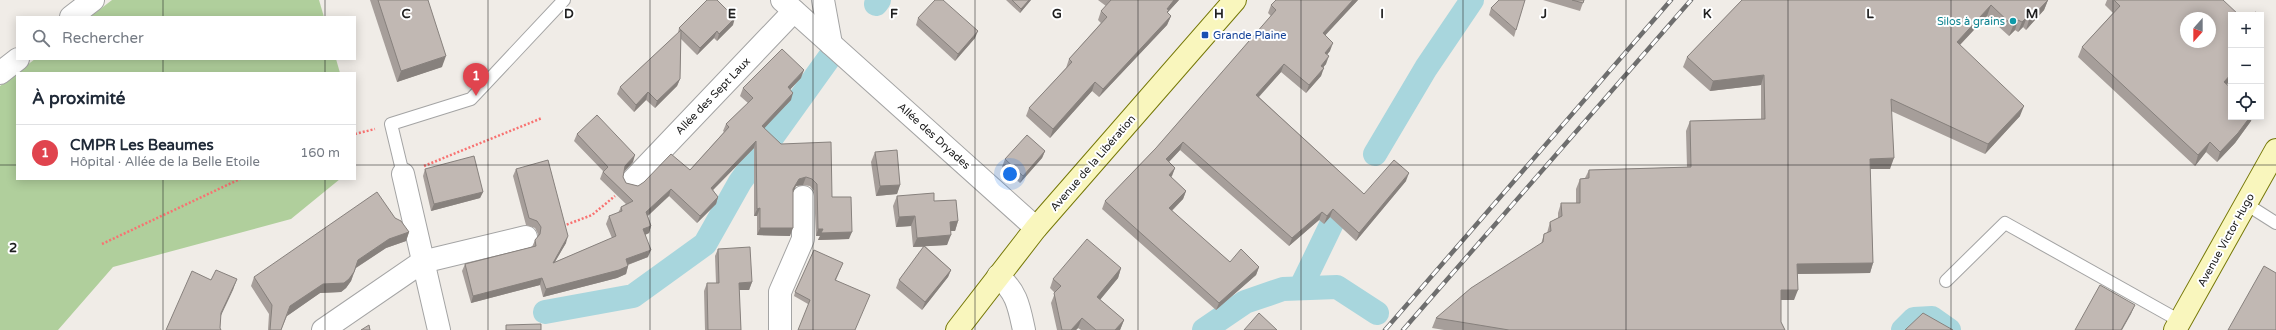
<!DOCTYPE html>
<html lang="fr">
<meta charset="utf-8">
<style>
body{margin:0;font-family:"Varela Round",sans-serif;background:#f6f6f7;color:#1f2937}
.controls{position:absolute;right:12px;top:12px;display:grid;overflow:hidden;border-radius:0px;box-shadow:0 2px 10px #0003}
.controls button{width:36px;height:36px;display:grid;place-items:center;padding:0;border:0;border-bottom:1px solid #e0e1e3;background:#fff;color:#1f2937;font:20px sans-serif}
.compass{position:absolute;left:2180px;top:12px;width:36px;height:36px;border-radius:50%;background:#fff;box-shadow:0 2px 10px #0003;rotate:201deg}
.you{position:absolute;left:1010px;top:174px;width:14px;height:14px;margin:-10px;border:3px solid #fff;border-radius:50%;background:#1a73e8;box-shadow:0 0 0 6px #1a73e833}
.badge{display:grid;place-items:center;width:26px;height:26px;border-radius:50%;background:#cd0316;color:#fff;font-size:13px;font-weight:700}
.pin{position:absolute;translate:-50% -33px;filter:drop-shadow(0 1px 2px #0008)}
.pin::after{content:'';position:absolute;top:21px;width:14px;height:12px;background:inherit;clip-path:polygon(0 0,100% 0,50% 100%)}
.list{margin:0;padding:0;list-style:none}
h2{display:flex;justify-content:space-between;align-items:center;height:52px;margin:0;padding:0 16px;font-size:17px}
h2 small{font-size:13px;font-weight:400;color:#747a83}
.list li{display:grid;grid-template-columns:26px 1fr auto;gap:12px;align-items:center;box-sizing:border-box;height:56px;padding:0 16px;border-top:1px solid #e0e1e3}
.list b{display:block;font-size:15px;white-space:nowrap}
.list p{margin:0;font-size:13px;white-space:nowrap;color:#747a83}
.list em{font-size:13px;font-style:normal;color:#747a83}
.icon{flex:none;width:22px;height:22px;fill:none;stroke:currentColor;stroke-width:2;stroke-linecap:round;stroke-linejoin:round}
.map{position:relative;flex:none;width:2276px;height:330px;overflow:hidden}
.search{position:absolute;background:#fff;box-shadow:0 2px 10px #0003;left:16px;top:16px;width:340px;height:44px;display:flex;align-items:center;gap:10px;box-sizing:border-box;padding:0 14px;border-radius:0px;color:#747a83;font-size:15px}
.panel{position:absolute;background:#fff;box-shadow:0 2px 10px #0003;left:16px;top:72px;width:340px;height:108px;border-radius:0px}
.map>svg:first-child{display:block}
.forest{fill:#b0cf9c}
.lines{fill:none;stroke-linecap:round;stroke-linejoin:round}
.canal{stroke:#a8d6dd;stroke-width:24}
.service-casing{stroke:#a4a4a4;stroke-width:14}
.minor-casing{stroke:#a4a4a4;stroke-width:24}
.secondary-casing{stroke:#767807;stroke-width:24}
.path{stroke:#f87271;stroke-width:2.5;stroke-dasharray:2 2;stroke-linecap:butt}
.service{stroke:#fff;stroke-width:12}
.minor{stroke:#fff;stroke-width:22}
.secondary{stroke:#f9f6bd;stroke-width:22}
.rail-casing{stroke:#6e6e6e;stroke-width:4.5}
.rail{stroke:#fff;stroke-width:3;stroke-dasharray:9;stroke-linecap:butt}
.wall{fill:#a69e9a}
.shaded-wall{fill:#87817d}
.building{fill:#c1b8b3;stroke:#87817d;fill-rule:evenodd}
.grid{fill:none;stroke:#202020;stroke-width:1;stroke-opacity:0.55}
.culture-dot{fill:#0f9aa8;stroke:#fff;stroke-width:1.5}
.transit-dot{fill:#1a4fb4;stroke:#fff;stroke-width:1.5}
.labels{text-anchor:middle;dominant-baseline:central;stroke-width:4;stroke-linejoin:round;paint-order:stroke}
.culture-label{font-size:11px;fill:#0d838f;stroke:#fff;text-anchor:end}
.transit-label{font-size:11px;fill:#164399;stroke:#fff;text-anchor:start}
.street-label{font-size:11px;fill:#202020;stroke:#fff}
.grid-label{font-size:13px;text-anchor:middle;font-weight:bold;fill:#202020;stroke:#fff;stroke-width:4;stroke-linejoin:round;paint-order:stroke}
</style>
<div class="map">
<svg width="2276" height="330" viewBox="0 0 2276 330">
<rect width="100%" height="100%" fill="#f0ece7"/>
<g class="forest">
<polygon points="112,0 319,0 324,17 90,17"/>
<polygon points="35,59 336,59 340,73 17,73 17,179 340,179 291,219 113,267 58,330 0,330 0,86"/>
</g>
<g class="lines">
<g class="canal">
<polyline points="876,4 879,0"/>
<polyline points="1375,154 1426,68 1472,0"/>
<polyline points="1301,287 1332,223"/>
<polyline points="545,312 633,296 705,244 740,182 829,58"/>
<polyline points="1204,330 1245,302 1283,289 1337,287 1377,313"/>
<polyline points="1903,330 1914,319 1932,318 1949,330"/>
</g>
<g class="service-casing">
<g id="service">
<polyline points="403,174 391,124 471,99 564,0"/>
<polyline points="2246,204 2276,223"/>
<polyline points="1946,281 2005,223 2180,321"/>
</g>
</g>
<g class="minor-casing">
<g id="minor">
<polyline points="782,0 1036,228"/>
<polyline points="823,0 831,44"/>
<polyline points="71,17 93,0"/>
<polyline points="0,73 18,59"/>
<polyline points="403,174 439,330"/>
<polyline points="632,181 794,11"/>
<path d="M998,276c19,16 21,31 26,54"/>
<polyline points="323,330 422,262 526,237"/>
<polyline points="780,330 780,292 803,239 803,197"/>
</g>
</g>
<g class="secondary-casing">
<g id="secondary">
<polyline points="957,330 1036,228 1235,0"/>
<polyline points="2175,330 2276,150"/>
</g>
</g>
<g class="path">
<polyline points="355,134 375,129"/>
<polyline points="424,166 542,118"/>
<polyline points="563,226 592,215 615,196"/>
<polyline points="102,244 240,179"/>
</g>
<use href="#service" class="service"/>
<use href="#minor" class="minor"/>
<use href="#secondary" class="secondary"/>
<g class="rail-casing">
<g id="rail">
<polyline points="1385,330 1671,0"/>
<polyline points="1403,330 1691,0"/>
</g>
</g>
<use href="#rail" class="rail"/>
</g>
<g class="wall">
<polygon points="370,0 428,0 442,67 397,82"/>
<polygon points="1006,0 1031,0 1020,13"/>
<polygon points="1098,0 1179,0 1168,12 1168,13 1171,16 1167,25 1099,97 1092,91 1050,138 1026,116 1029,108 1066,68 1069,59 1101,23 1098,20 1101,11 1106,6"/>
<polygon points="1358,0 1325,35 1330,51 1327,54 1326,64 1323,67 1321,76 1306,93 1281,72 1259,97 1364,194 1406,181 1356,241 1330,217 1324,224 1319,220 1289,246 1180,150 1169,162 1175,168 1171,177 1186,191 1183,199 1172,211 1230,262 1259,267 1256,275 1216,310 1102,209 1105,201 1156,148 1271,16 1268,13 1271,5"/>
<polygon points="1543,0 1584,0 1580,11"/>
<polygon points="1742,0 2048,0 2044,10 2026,30 2023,27 2018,32 2015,30 2009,36 1987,16 1960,45 2020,116 1985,154 1891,111 1890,169 1870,169 1873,263 1870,273 1797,274 1794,300 1781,300 1781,322 1785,330 1444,330 1432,328 1436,318 1541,244 1544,234 1547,233 1550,222 1558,218 1558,213 1561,203 1576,203 1576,189 1580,179 1585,178 1589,170 1687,167 1686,131 1690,121 1761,119 1761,85 1710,91 1683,67 1687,57"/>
<polygon points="2107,0 2223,0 2227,85 2231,117 2252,117 2251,121 2235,143 2217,162 2206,152 2195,166 2078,57 2082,47 2113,13 2105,5"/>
<polygon points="1491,8 1516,30 1514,37 1489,15"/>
<polygon points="918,18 975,38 955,61 916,25"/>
<polygon points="733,25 717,41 714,38 697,55 681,39 680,79 677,86 655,108 646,100 634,112 617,94 620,87 678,33 679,28"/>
<polygon points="801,78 790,89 791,100 764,128 832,197 849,239 818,240 820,236 816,236 814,191 810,186 803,185 796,186 793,192 790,236 757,235 757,216 754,216 754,148 713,190 718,197 716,204 697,223 669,196 648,216 651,226 649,233 645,235 648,257 628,265 628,266 626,274 617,278 543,297 540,285 471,303 462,271 465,264 532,247 535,240 538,237 538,234 535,228 526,225 513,176 516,169 566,243 555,262 612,238 606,224 609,216 618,213 621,207 626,204 600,179 603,171 574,141 577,134 633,162 624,171 623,177 626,183 638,186 690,170 724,132 723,131 726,124 748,103 740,96 743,88"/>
<polygon points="1045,151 1042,158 1020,183 1002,167 1005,159"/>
<polygon points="875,152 900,185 897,194 876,196 871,162"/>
<polygon points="425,169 483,192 480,198 431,211 423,176"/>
<polygon points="897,196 934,201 958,221 955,231 950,231 947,245 925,246 951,270 948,277 922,310 896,288 899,280 924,247 913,247 911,226 896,227 893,206"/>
<polygon points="395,218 409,232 406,241 386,248 356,268 351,281 346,288 341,292 320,293 287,316 281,330 268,330 269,314 251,286 254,277"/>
<polygon points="718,249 752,282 749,290 739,290 741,330 705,330 704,291 707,283 716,283 715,256"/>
<polygon points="843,263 836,280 808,304 794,296 795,292"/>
<polygon points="1121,268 1118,278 1100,300 1124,320 1120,330 1081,330 1078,328 1076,330 1057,330 1051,303 1055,293 1050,288 1053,279"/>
</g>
<g class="shaded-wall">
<polygon points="1029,0 1031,0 1020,13 1021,9"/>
<polygon points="1174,0 1179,0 1168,12 1166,19 1167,9"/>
<polygon points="1353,0 1358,0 1320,41 1323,33"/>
<polygon points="2044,0 2048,0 2044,10 2026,30 2029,20"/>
<polygon points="1991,5 1987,16 1953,52 1957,42"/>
<polygon points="1171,16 1167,25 1099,97 1103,89"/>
<polygon points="2027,17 2023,27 2018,32 2022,22"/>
<polygon points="735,18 733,25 717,41 719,34"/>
<polygon points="2018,20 2015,30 2009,36 2013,26"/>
<polygon points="717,31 714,38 697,55 700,48"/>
<polygon points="978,31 975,38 955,61 958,54"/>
<polygon points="1333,43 1330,51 1322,61 1325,53"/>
<polygon points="446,56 442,67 397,82 401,71"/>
<polygon points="1329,56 1326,64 1318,74 1321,66"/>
<polygon points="1284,64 1281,72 1253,103 1256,95"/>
<polygon points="1324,68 1321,76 1306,93 1309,85"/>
<polygon points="804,70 801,78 786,94 788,87"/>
<polygon points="2231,74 2231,80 2220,92 2224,82"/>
<polygon points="1764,75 1761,85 1710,91 1713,81"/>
<polygon points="680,79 677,86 655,108 657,101"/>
<polygon points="1095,82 1092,91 1050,138 1053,129"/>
<polygon points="648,92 646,100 634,112 636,105"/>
<polygon points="793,93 791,100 760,133 762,126"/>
<polygon points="2024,106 2020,116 1985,154 1988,144"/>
<polygon points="2250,117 2252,117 2251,121 2235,143 2217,162 2220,152"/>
<polygon points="756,141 754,148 708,195 711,188"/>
<polygon points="1183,142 1180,150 1164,167 1166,159"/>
<polygon points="2210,142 2206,152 2195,166 2198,155"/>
<polygon points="1045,151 1042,158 1020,183 1023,176"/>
<polygon points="635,155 633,162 623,173 625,166"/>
<polygon points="1894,158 1890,169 1866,169 1870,159"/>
<polygon points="1175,168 1172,176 1166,183 1169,175"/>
<polygon points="1409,173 1406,181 1356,241 1359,233"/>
<polygon points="806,177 803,185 796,186 791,197 793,189 799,179"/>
<polygon points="900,185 897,194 876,196 880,186"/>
<polygon points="671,189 669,196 644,219 646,212"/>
<polygon points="1186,191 1183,199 1166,216 1169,208"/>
<polygon points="483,192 480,198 431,211 434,204"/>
<polygon points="718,197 716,204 697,223 700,216"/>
<polygon points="760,208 757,216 754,216 757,209"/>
<polygon points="1333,209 1330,217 1324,224 1327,216"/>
<polygon points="1322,212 1319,220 1289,246 1292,238"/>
<polygon points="915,216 911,226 896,227 899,217"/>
<polygon points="958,221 955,231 946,231 950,222"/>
<polygon points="651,226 649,233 640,237 643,229"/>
<polygon points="760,228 793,228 790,236 757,235"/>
<polygon points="818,229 823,229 852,232 849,239 818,240 820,236 816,236"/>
<polygon points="409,232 406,241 386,248 354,269 358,260 389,239"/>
<polygon points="951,235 947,245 913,247 917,238"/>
<polygon points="568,236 566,243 550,270 553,263"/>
<polygon points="651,250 648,257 624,266 626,259"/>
<polygon points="1873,263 1870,273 1794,274 1797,264"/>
<polygon points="628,266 626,274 617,278 543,297 546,289"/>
<polygon points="1259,267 1256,275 1216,310 1219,303"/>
<polygon points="1121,268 1118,278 1094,307 1097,297"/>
<polygon points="951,270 948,277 922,310 925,302"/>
<polygon points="354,272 351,281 346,288 341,292 320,293 287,316 290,306 323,284"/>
<polygon points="542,278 540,285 471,303 473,296"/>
<polygon points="237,279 233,290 217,324 221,313"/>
<polygon points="752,282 749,290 736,290 739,283"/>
<polygon points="1781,290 1798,290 1794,300 1777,300"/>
<polygon points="2135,305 2131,314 2122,330 2121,330"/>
<polygon points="1082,318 1078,328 1076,330 1071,330"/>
<polygon points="1124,320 1120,330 1115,330"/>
</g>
<g class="building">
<polygon points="378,0 428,0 446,56 401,71"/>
<polygon points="707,0 717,0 735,18 719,34 717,31 700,48 681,30 680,79 657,101 648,92 636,105 620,87 681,30 679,28"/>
<polygon points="935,0 943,0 978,31 958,54 918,18"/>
<polygon points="1012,0 1029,0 1021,9"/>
<polygon points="1111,0 1174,0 1167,9 1169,10 1167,12 1171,16 1103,89 1095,82 1053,129 1029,108 1072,62 1069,59 1107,17 1101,11"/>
<polygon points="1276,0 1353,0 1323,33 1333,43 1325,53 1329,56 1321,66 1324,68 1309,85 1284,64 1256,95 1364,194 1394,160 1409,173 1359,233 1333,209 1327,216 1322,212 1292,238 1183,142 1166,159 1175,168 1169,175 1186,191 1169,208 1230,262 1241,249 1259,267 1219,303 1105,201 1156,148 1276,10 1271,5"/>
<polygon points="1499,0 1525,0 1516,30 1491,8"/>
<polygon points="1572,0 1584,0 1583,3"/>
<polygon points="1742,0 2048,0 2029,20 2027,17 2022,22 2018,20 2013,26 1991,5 1957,42 2024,106 1988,144 1891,99 1894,158 1870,159 1873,263 1797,264 1798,290 1781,290 1781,322 1785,330 1509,330 1436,318 1471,288 1543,242 1544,234 1551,231 1550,222 1562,216 1561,203 1580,203 1580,179 1589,178 1589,170 1691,167 1690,121 1765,119 1764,75 1713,81 1687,57"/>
<path d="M2114,0h109l16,15h-8v59l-7,8 7,6v29h19l-12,16 -18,19 -10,-10 -12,13 -116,-108 38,-41zM2186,18h24v24h-24z"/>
<polygon points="2256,12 2255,15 2249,15"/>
<polygon points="782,49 804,70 788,87 793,93 762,126 781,144 831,142 832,197 851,197 852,232 821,233 823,229 818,229 817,184 812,179 806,177 799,179 793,189 793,228 760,228 760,208 757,209 756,141 711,188 718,197 700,216 671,189 646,212 651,226 643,229 651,250 626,259 628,266 619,270 546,289 542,278 473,296 465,264 536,246 535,240 540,234 541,227 537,221 529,218 516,169 548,160 568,236 553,263 616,236 609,216 622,211 621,207 633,201 603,172 608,167 577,134 597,115 635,155 625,166 623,177 626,183 638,186 644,182 671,154 690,170 729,127 726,124 753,98 743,88"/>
<polygon points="1027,135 1045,151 1023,176 1005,159"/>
<polygon points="897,150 900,185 880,186 875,152"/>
<polygon points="474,156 483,192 434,204 425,169"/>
<polygon points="377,192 395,218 401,221 409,232 389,239 358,260 354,272 349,279 344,283 323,284 290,306 281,330 270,330 272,305 254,277"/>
<polygon points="934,193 934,201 956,200 958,221 950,222 951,235 917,238 915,216 899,217 897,196"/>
<polygon points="1087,239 1121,268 1097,297 1124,320 1115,330 1096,330 1082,318 1071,330 1062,330 1054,293 1061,286 1053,279"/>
<polygon points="924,246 951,270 925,302 899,280"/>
<polygon points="750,247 752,282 739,283 741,330 708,330 707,283 719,283 718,249"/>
<polygon points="814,250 843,263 835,280 870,295 855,330 798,330 810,300 795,292"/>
<polygon points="2264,266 2276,273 2276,330 2228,330"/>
<polygon points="216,270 237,279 221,313 220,328 221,330 166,330 192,271 211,280"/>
<polygon points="2100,285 2135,305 2121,330 2075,330"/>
<polygon points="1259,313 1277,330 1244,330"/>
<polygon points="1923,313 1953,330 1905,330"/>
<polygon points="541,324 541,330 506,330 506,325"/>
<polygon points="369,325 370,330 361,330"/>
</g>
<path class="grid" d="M163,0v17M325,0v17M488,0v330M650,0v330M813,0v330M975,0v330M1138,0v330M1301,0v330M1463,0v330M1626,0v330M1788,0v330M1951,0v330M2113,0v330M163,59v14M325,59v14M0,165h17M355,165h1921M163,179v151M325,179v151"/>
<circle class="culture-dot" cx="2013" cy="21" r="4"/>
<rect class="transit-dot" x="1201" y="31" width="8" height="8" rx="2"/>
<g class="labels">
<g class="culture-label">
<text x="2005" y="21">Silos à grains</text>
</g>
<g class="transit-label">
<text x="1213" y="35">Grande Plaine</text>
</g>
<g class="street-label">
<text transform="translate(713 96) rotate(-46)">Allée des Sept Laux</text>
<text transform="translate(934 136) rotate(42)">Allée des Dryades</text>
<text transform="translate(1093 163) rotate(-49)">Avenue de la Libération</text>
<text transform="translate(2226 240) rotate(-61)">Avenue Victor Hugo</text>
</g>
</g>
<g class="grid-label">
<text x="406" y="18">C</text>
<text x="569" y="18">D</text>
<text x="732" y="18">E</text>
<text x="894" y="18">F</text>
<text x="1057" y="18">G</text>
<text x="1219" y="18">H</text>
<text x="1382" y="18">I</text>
<text x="1544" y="18">J</text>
<text x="1707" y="18">K</text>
<text x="1870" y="18">L</text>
<text x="2032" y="18">M</text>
<text x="13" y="252">2</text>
</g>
</svg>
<div class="controls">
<button>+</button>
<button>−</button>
<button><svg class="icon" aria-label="locate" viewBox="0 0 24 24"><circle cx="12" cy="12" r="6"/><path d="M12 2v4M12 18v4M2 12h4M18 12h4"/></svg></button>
</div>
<svg class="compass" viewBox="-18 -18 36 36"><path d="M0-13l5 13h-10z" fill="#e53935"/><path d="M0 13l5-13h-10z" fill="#747a83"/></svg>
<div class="you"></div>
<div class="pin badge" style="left:476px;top:96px;background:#e0444e">1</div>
<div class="search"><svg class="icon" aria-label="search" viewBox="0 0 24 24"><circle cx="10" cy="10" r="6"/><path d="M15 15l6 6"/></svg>Rechercher</div>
<section class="panel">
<h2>À proximité<small></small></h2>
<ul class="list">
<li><span class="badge" style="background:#e0444e">1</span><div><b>CMPR Les Beaumes</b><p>Hôpital · Allée de la Belle Etoile</p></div><em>160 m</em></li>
</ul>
</section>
</div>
